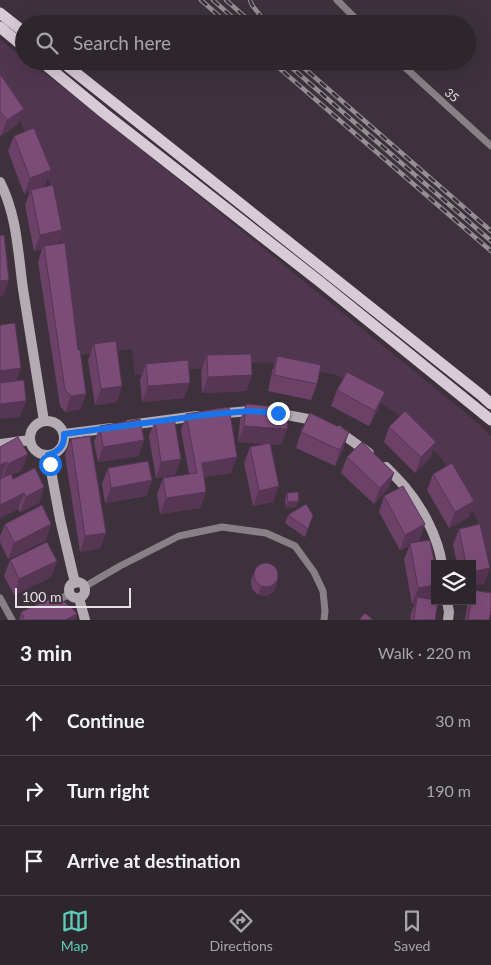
<!DOCTYPE html>
<meta charset="utf-8">
<style>
body{margin:0;font-family:Lato,sans-serif;background:#3a3239;color:#f1f3f6}
.controls{position:absolute;right:15px;bottom:15px;display:grid;overflow:hidden;border-radius:0px;box-shadow:0 5px 20px #0002}
.controls button{width:45px;height:45px;display:grid;place-items:center;padding:0;border:0;border-bottom:1px solid #494349;background:#2e262d;color:#f1f3f6;font:25px sans-serif}
.scale{position:absolute;left:15px;bottom:12px;width:116px;box-sizing:border-box;padding-left:5px;border:2px solid #e7e0e6;border-top:0;font-size:14px;line-height:18px;white-space:nowrap;color:#e7e0e6;-webkit-text-stroke:4px #3d323c;paint-order:stroke}
.stop{position:absolute;width:15px;height:15px;margin:-11px;border:4px solid #1a73e8;border-radius:50%;background:#fff}
.stop.end{background:#1a73e8;border-color:#fff;box-shadow:0 1px 5px #0008}
.list{margin:0;padding:0;list-style:none}
h2{display:flex;justify-content:space-between;align-items:center;height:65px;margin:0;padding:0 20px;font-size:21px}
h2 small{font-size:16px;font-weight:400;color:#a7a5aa}
.list li{display:grid;grid-template-columns:32px 1fr auto;gap:15px;align-items:center;box-sizing:border-box;height:70px;padding:0 20px;border-top:1px solid #494349}
.list b{display:block;font-size:19px;white-space:nowrap}
.list em{font-size:16px;font-style:normal;color:#a7a5aa}
.icon{flex:none;width:28px;height:28px;fill:none;stroke:currentColor;stroke-width:2;stroke-linecap:round;stroke-linejoin:round}
.map{position:relative;flex:none;width:491px;height:620px;overflow:hidden}
.search{position:absolute;background:#2e262d;box-shadow:0 5px 20px #0002;left:15px;right:15px;top:15px;height:55px;display:flex;align-items:center;gap:12px;box-sizing:border-box;padding:0 18px;border-radius:28px;color:#a7a5aa;font-size:19px}
.sheet{height:275px;background:#2e262d}
nav{display:flex;justify-content:space-around;align-items:center;box-sizing:border-box;height:70px;border-top:1px solid #494349;background:#2e262d;font-size:14px;color:#a7a5aa}
nav a{display:grid;justify-items:center;gap:2px}
nav .on{color:#5dceb9}
.map>svg:first-child{display:block}
.green{fill:#51364f}
.lines{fill:none;stroke-linecap:round;stroke-linejoin:round}
.street{stroke:#878186;stroke-width:7}
.secondary{stroke:#b4abb3;stroke-width:10}
.primary{stroke:#d7cbd5;stroke-width:11}
.rail-casing{stroke:#968d95;stroke-width:4.5}
.rail{stroke:#3d323c;stroke-width:2.5;stroke-dasharray:8;stroke-linecap:butt}
.wall{fill:#6b4168}
.shaded-wall{fill:#573555}
.building{fill:#7c4c79;stroke:#573555}
.route{stroke:#1a73e8;stroke-width:6}
.labels{text-anchor:middle;dominant-baseline:central;stroke-width:4.5;stroke-linejoin:round;paint-order:stroke}
.street-label{font-size:12px;fill:#e7e0e6;stroke:#3d323c}
</style>
<div class="map">
<svg width="491" height="620" viewBox="0 0 491 620">
<rect width="100%" height="100%" fill="#3d323c"/>
<polygon class="green" points="0,40 24,58 24,61 28,61 55,81 194,192 473,419 491,436 491,565 477,519 442,459 399,415 337,375 265,362 135,375 132,349 80,355 52,189 13,106 0,92"/>
<g class="lines">
<g class="street">
<polyline points="337,0 361,24"/>
<polyline points="398,61 491,146"/>
<polyline points="84,587 120,566 179,536 222,527 266,533 295,546 314,572 323,591 325,611 324,620"/>
<polyline points="0,598 12,620"/>
<polyline points="50,604 70,594"/>
</g>
<g class="secondary">
<path d="M0,182c17,33 18,71 23,107 7,44 14,88 21,132"/>
<polyline points="276,413 308,419 320,423"/>
<polyline points="216,414 249,411 256,411"/>
<circle cx="47" cy="438" r="17"/>
<polyline points="129,425 197,416"/>
<polyline points="338,431 369,453"/>
<polyline points="64,434 112,428"/>
<polyline points="0,444 30,440"/>
<polyline points="48,455 60,519 75,583"/>
<path d="M386,467c6,6 13,13 19,20 17,20 33,50 37,77"/>
<circle cx="77" cy="590" r="8"/>
<polyline points="79,598 85,620"/>
<polyline points="447,601 449,612 448,620"/>
</g>
<g class="primary">
<polyline points="0,13 24,32"/>
<polyline points="0,27 24,47"/>
<polyline points="41,61 104,113 319,281 491,420"/>
<polyline points="61,61 481,395 491,404"/>
</g>
<g class="rail-casing">
<g id="rail">
<polyline points="201,0 228,24"/>
<polyline points="213,0 240,24"/>
<polyline points="226,0 253,24"/>
<polyline points="250,0 252,5 267,24"/>
<polyline points="271,61 491,251"/>
<polyline points="284,61 491,241"/>
<polyline points="296,61 491,231"/>
</g>
</g>
<use href="#rail" class="rail"/>
</g>
<g class="wall">
<polygon points="0,74 18,124 1,136 0,135"/>
<polygon points="14,136 45,186 40,188 62,230 58,244 81,409 65,412 60,406 38,262 42,249 34,251 25,205 30,191 24,194 8,151"/>
<polygon points="94,344 117,402 95,405 88,360"/>
<polygon points="207,355 252,375 246,391 202,393 201,371"/>
<polygon points="277,356 317,384 311,400 268,391 272,372"/>
<polygon points="146,364 184,398 142,402 140,380"/>
<polygon points="337,390 379,408 369,426 331,406"/>
<polygon points="246,404 287,429 281,445 271,444 273,502 253,506 244,463 250,447 267,444 238,442 240,420"/>
<polygon points="186,414 231,473 204,477 206,492 200,508 160,514 157,494 163,478 189,474 181,430"/>
<polygon points="155,420 181,459 175,475 156,478 149,436"/>
<polygon points="100,426 144,440 138,456 98,462 94,442"/>
<polygon points="389,427 430,458 415,473 384,442"/>
<polygon points="301,432 344,447 335,466 296,448"/>
<polygon points="71,439 106,533 100,548 80,552 65,455"/>
<polygon points="0,447 22,470 12,475 13,479 44,487 39,503 20,512 18,509 0,518 0,479 1,479 1,478 0,478"/>
<polygon points="347,457 394,473 388,489 374,504 341,473"/>
<polygon points="108,468 152,480 146,496 105,503 102,484"/>
<polygon points="433,474 474,501 469,517 449,528 427,490"/>
<polygon points="287,493 297,506 286,508 285,499"/>
<polygon points="384,496 425,524 419,540 414,543 433,599 435,620 410,620 411,613 415,604 412,604 404,559 410,545 400,550 379,512"/>
<polygon points="288,515 313,515 305,537 285,523"/>
<polygon points="5,524 51,524 46,540 8,559 0,542 0,536"/>
<polygon points="459,529 484,584 472,564 457,564 453,545"/>
<polygon points="10,560 57,561 51,577 14,595 4,576"/>
<polygon points="255,569 278,579 274,591 267,596 258,595 252,589 251,581"/>
<polygon points="469,601 472,601 489,620 465,620 467,606"/>
<polygon points="21,612 77,614 75,620 18,620 19,620"/>
</g>
<g class="shaded-wall">
<polygon points="24,109 18,124 1,136 7,120"/>
<polygon points="51,170 45,186 31,191 31,190 30,191 24,194 30,178"/>
<polygon points="62,230 57,246 44,246 42,249 34,251 40,235"/>
<polygon points="9,280 4,295 0,296 0,281"/>
<polygon points="21,368 15,384 0,386 0,371"/>
<polygon points="252,375 246,391 202,393 208,377"/>
<polygon points="190,383 184,398 142,402 148,386"/>
<polygon points="122,386 117,402 95,405 101,389"/>
<polygon points="385,392 379,408 369,426 375,411"/>
<polygon points="86,394 81,409 65,412 71,396"/>
<polygon points="26,401 20,417 0,419 0,404"/>
<polygon points="244,426 287,429 281,445 238,442"/>
<polygon points="349,432 344,447 335,466 340,450"/>
<polygon points="144,440 138,456 98,462 103,447"/>
<polygon points="436,442 430,458 415,473 421,457"/>
<polygon points="28,454 22,470 2,480 8,464"/>
<polygon points="237,457 231,473 196,478 202,463"/>
<polygon points="181,459 175,475 156,478 161,462"/>
<polygon points="7,462 1,478 0,478 0,465"/>
<polygon points="394,473 388,489 374,504 380,488"/>
<polygon points="152,480 146,496 105,503 111,488"/>
<polygon points="279,486 273,502 253,506 259,491"/>
<polygon points="44,487 39,503 20,512 26,497"/>
<polygon points="206,492 200,508 160,514 166,498"/>
<polygon points="24,493 18,509 0,518 0,505"/>
<polygon points="299,501 297,506 286,508 288,502"/>
<polygon points="474,501 469,517 449,528 455,512"/>
<polygon points="51,524 46,540 8,559 14,543"/>
<polygon points="425,524 419,540 410,545 410,543 410,545 400,550 405,535"/>
<polygon points="106,533 100,548 80,552 85,536"/>
<polygon points="57,561 51,577 14,595 19,579"/>
<polygon points="490,568 484,584 472,586 472,572"/>
<polygon points="278,579 274,591 267,596 258,595 261,587"/>
<polygon points="435,585 435,594 432,601 417,597 415,604 412,604 418,588"/>
<polygon points="77,614 75,620 65,620"/>
</g>
<g class="building">
<polygon points="0,74 24,109 7,120 0,111"/>
<polygon points="34,128 51,170 30,178 14,136"/>
<polygon points="53,185 62,230 40,235 31,190"/>
<polygon points="0,235 4,235 9,280 0,281"/>
<polygon points="65,243 78,350 80,350 86,394 71,396 65,390 44,246"/>
<polygon points="15,323 21,368 0,371 0,325"/>
<polygon points="116,341 122,386 101,389 94,344"/>
<polygon points="251,354 252,375 208,377 207,355"/>
<polygon points="277,356 321,365 317,384 274,375"/>
<polygon points="188,360 190,383 148,386 146,364"/>
<polygon points="347,372 385,392 375,411 337,390"/>
<polygon points="24,380 26,401 0,404 0,383"/>
<polygon points="246,404 289,408 287,429 244,426"/>
<polygon points="229,407 237,457 202,463 206,492 166,498 163,478 197,473 186,414"/>
<polygon points="405,411 436,442 421,457 389,427"/>
<polygon points="310,413 349,432 340,450 301,432"/>
<polygon points="174,417 181,459 161,462 155,420"/>
<polygon points="140,419 144,440 103,447 100,426"/>
<polygon points="90,436 106,533 85,536 71,439"/>
<polygon points="18,437 28,454 8,464 7,462 0,465 0,447"/>
<polygon points="362,442 394,473 380,488 347,457"/>
<polygon points="270,443 279,486 259,491 250,447"/>
<polygon points="148,461 152,480 111,488 108,468"/>
<polygon points="452,463 474,501 455,512 433,474"/>
<polygon points="35,468 44,487 26,497 24,493 0,505 0,479 11,474 13,479"/>
<polygon points="403,486 425,524 405,535 384,496"/>
<polygon points="298,492 299,501 288,502 287,493"/>
<polygon points="306,504 313,515 308,529 288,515"/>
<polygon points="42,505 51,524 14,543 5,524"/>
<polygon points="480,524 490,568 472,572 472,564 466,564 459,529"/>
<polygon points="430,540 435,566 435,585 418,588 410,543"/>
<polygon points="47,542 57,561 19,579 10,560"/>
<circle cx="266" cy="575" r="12"/>
<polygon points="473,590 491,593 491,610 489,620 468,620 471,601 472,601"/>
<polygon points="417,597 435,600 435,601 438,601 435,620 414,620"/>
<polygon points="49,599 55,599 63,601 73,609 77,614 65,620 18,620 24,617 21,612"/>
<polygon points="365,613 373,620 359,620"/>
</g>
<g class="lines">
<path class="route" d="M50,464l-2,-9c11,-3 17,-10 16,-21l140,-19 45,-4 29,2"/>
</g>
<g class="labels">
<g class="street-label">
<text transform="translate(452 95) rotate(42)">35</text>
</g>
</g>
</svg>
<div class="controls">
<button><svg class="icon" aria-label="layers" viewBox="0 0 24 24"><path d="M12 4l9 5-9 5-9-5zM3 14l9 5 9-5"/></svg></button>
</div>
<div class="scale">100 m</div>
<div class="stop" style="left:50px;top:464px"></div>
<div class="stop end" style="left:278px;top:413px"></div>
<div class="search"><svg class="icon" aria-label="search" viewBox="0 0 24 24"><circle cx="10" cy="10" r="6"/><path d="M15 15l6 6"/></svg>Search here</div>
</div>
<section class="sheet">
<h2>3 min<small>Walk · 220 m</small></h2>
<ul class="list">
<li><svg class="icon" aria-label="ahead" viewBox="0 0 24 24"><path d="M12 20V5M6 11l6-6 6 6"/></svg><div><b>Continue</b></div><em>30 m</em></li>
<li><svg class="icon" aria-label="right" viewBox="0 0 24 24"><path d="M7 20v-9h11M14 6l5 5-5 5"/></svg><div><b>Turn right</b></div><em>190 m</em></li>
<li><svg class="icon" aria-label="arrive" viewBox="0 0 24 24"><path d="M6 21V4h12l-3 4 3 4H6"/></svg><div><b>Arrive at destination</b></div></li>
</ul>
</section>
<nav>
<a class="on"><svg class="icon" aria-label="map" viewBox="0 0 24 24"><path d="M3 6l6-2 6 2 6-2v14l-6 2-6-2-6 2zM9 4v14M15 6v14"/></svg>Map</a>
<a><svg class="icon" aria-label="directions" viewBox="0 0 24 24"><path d="M12 3l9 9-9 9-9-9zM9 14v-3h6M13 9l2 2-2 2"/></svg>Directions</a>
<a><svg class="icon" aria-label="saved" viewBox="0 0 24 24"><path d="M7 4h10v16l-5-4-5 4z"/></svg>Saved</a>
</nav>
